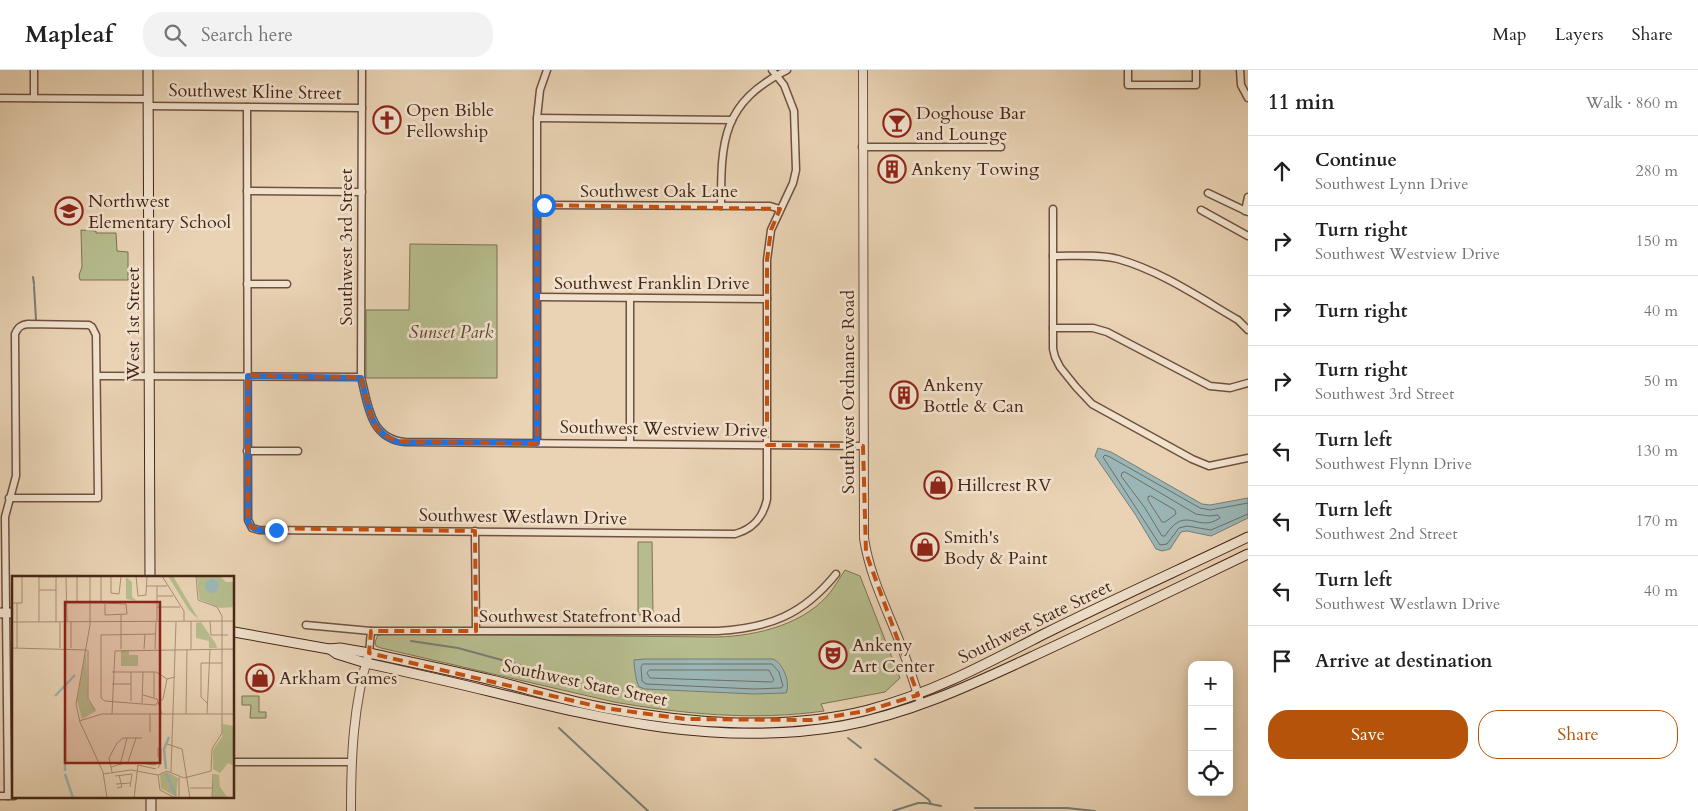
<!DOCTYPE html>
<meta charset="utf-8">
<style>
body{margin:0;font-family:Cardo,serif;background:#f2f2f2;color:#202124}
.controls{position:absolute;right:15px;bottom:15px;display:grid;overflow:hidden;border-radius:10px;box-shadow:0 2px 12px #0003}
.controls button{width:45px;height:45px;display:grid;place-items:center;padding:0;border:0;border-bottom:1px solid #e0e0e0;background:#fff;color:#202124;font:25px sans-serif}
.stop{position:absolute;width:15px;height:15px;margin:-11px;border:4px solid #1a73e8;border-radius:50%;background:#fff}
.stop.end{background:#1a73e8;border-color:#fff;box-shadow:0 1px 5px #0008}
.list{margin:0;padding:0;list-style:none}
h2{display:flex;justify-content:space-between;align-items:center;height:65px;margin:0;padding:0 20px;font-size:21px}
h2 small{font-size:16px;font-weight:400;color:#757577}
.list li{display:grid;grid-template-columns:32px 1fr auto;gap:15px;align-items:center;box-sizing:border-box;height:70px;padding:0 20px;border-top:1px solid #e0e0e0}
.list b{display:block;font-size:19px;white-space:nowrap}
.list p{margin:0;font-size:16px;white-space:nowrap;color:#757577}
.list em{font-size:16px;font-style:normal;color:#757577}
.actions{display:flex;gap:10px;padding:15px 20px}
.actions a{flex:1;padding:11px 0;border:1px solid #b45309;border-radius:20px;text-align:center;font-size:18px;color:#b45309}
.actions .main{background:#b45309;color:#fff}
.icon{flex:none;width:28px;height:28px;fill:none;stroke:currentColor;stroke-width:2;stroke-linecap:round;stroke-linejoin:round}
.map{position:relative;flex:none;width:1248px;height:741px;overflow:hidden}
header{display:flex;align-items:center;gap:30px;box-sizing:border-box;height:70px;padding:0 25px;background:#fff;border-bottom:1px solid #e0e0e0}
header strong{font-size:24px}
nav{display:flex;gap:28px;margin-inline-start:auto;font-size:18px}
.search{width:350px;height:45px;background:#f2f2f2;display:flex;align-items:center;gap:12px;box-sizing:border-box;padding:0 18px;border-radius:20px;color:#757577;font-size:19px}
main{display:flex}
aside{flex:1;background:#fff}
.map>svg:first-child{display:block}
.green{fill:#b6bc8d;stroke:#7f7152}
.water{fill:#9ab6b6;stroke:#797c76}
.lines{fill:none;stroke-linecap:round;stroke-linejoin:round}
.shore{stroke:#716e66;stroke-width:1}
.stream{stroke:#797c76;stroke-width:2}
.minor-casing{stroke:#70513e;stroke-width:9}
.tertiary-casing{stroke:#70513e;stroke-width:10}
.secondary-casing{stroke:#482617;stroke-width:11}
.minor{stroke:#f1e2ce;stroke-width:6}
.tertiary{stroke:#f1e2ce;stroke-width:8}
.secondary{stroke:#f1e2ce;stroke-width:9}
.route{stroke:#1a73e8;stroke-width:6}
.marked{fill:none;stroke:#c84f0e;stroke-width:4;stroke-dasharray:10 6;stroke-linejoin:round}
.labels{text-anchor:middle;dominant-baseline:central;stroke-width:5;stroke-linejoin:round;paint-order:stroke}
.street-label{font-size:18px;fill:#482617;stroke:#f1e2ce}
.poi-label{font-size:18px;fill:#482617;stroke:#f1e2ce;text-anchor:start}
.park-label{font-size:18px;font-style:italic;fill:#5e442f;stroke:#f1e2ce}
.inset-river{fill:none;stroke:#9ab6b6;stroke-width:2.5}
.inset-road{fill:none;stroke:#a98e75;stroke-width:1}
.view{fill:#8f2418;fill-opacity:0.15;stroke:#8f2418;stroke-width:2.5}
.inset-edge{fill:none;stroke:#482617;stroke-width:2.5}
</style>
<header>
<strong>Mapleaf</strong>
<div class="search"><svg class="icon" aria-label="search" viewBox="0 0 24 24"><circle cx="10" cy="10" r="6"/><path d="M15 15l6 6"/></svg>Search here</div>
<nav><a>Map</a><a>Layers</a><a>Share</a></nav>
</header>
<main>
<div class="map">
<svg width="1248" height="741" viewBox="0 0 1248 741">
<rect width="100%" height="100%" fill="#e9d3b4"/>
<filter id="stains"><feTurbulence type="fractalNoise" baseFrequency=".004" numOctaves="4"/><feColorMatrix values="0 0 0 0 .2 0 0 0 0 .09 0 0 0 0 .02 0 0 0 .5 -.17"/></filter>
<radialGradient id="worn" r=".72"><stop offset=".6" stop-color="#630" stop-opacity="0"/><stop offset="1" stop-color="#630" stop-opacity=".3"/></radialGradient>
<g class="green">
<polygon points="81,160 96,161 96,163 116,163 117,181 128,182 128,210 80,210 79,205 82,197"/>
<polygon points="410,174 497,175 497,308 366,308 366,240 409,240"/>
<polygon points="638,472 652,472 653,544 638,545"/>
<path d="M845,500l15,6 40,102 -15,14 -64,12 3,7c-70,10 -141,3 -210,-9l-233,-54 -5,-2 -1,-4 3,-7 10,-1 329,3c40,-1 90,-13 115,-47 5,-7 9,-14 13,-20z"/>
<polygon points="242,626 259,626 259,642 266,642 266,648 250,648 251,635 242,635"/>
</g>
<g class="water">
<polygon points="1098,378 1111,382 1202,434 1210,435 1248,428 1248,448 1211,466 1187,461 1181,462 1170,479 1162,481 1156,479 1135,444 1095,386"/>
<path d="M645,589h128c10,4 18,24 13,34l-32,1 -109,-5 -6,-2c-3,-5 -5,-21 -5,-27z"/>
</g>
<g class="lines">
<g class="shore">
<path d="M1125,402l71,42 13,2 9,-1 2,3c-23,16 -34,-15 -55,18h-3l-17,-28 -24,-32 1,-3z"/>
<polygon points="1151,426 1175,440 1176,444 1165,452 1162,452 1148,430 1148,427"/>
<polyline points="1248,433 1210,440 1200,438 1110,387 1105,385 1103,387 1160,475 1167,474 1179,458 1187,456 1211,460 1248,444"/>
<polygon points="643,594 772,594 779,602 783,616 781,618 754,619 646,614 642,611 641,597"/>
<polygon points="650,600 769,600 774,610 772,612 650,608 647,603"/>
</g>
<g class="stream">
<polyline points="33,207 34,214"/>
<polyline points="34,216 36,250"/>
<polyline points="411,571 458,578 520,595"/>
<polyline points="559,658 648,741"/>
<polyline points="848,668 861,678"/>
<polyline points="875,689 929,730 931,734"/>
<polyline points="975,738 1067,738 1095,741"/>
<polyline points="893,741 918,733 926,733 941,736"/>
</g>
<g class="minor-casing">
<g id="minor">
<path d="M362,0l-1,307c7,28 9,62 44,65l458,4"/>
<polyline points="1128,0 1128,15 1196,15 1196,0"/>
<polyline points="1240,0 1241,15 1248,28"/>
<polyline points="0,28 148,29"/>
<polyline points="34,28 34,0"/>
<polyline points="148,36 362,38"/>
<path d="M247,37l1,413 4,8 7,2 476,4c18,-5 28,-16 32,-35v-239l4,-30 22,-47 3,-13 -2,-59 -10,-26 -12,-15"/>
<polyline points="537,48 732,50"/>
<polyline points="862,77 1001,77"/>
<polyline points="247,121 362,122"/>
<polyline points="1208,123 1248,142"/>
<polyline points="537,135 770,136 780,139"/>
<path d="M721,136c0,-66 1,-103 66,-136"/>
<polyline points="1053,139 1053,279 1055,287 1060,297 1076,317 1092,334 1192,389 1209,396 1248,388"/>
<polyline points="1201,140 1248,166"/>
<polyline points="1245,141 1248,127"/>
<path d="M1053,186c21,0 45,-2 65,3 43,12 82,39 120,61l10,10"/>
<polyline points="247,214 287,214"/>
<polyline points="538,227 767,229"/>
<polyline points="630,228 630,373"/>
<polyline points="1053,258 1093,258 1107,262 1210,316 1230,318 1248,313"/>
<polyline points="97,306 361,307"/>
<polyline points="537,373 537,48 540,20 547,0"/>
<polyline points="247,381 298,381"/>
<polyline points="475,461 476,561"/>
<path d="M306,555l65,6h347c51,-3 85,-16 118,-57"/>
<polyline points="369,583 371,561"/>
<polyline points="234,692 351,692"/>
<polyline points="0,726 14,726"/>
<path d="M8,726l-3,-279 11,-41 -1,-142c3,-7 6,-9 13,-10l61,1 3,2 4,8 2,163h-89"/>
</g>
</g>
<g class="tertiary-casing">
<g id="tertiary">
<path d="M863,0l1,468c5,34 19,63 32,95 9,21 16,43 23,65"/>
<path d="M351,741c0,-54 2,-106 18,-158"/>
</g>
</g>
<g class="secondary-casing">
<g id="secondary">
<polyline points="148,0 150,507"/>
<polyline points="0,543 14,543"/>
<path d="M234,562l95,17 11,-1 29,5c42,9 85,18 127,28 36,9 72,20 109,27 82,16 180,23 263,2 64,-17 116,-45 174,-75 68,-34 137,-65 206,-98"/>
<path d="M330,579l7,5 29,9c41,9 82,18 122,28 119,29 230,56 354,35 66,-12 127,-40 187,-68 74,-34 146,-69 219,-104"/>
<polyline points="151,727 151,741"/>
</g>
</g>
<use href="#minor" class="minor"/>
<use href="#tertiary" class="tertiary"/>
<use href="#secondary" class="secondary"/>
</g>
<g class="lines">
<path class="route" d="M276,460c-12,0 -25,3 -28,-10v-144l113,2c7,25 8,55 37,64l139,1v-238h7"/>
</g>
<path class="marked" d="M537,135l243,4 -9,21 -4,30v185l96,1 3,107 52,142 -52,16 -55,9 -126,-1 -81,-11 -235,-55 2,-22h105l-1,-100 -223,-3 -4,-8v-144l113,1 12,46 9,11 16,8 139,1z"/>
<defs>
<g id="church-ring" transform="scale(1.4375)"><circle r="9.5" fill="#f1e2ce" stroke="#8f2418" stroke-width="1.5"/><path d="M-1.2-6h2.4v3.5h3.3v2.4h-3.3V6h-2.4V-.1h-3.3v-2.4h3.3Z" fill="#8f2418"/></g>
<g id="bar-ring" transform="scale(1.4375)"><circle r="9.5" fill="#f1e2ce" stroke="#8f2418" stroke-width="1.5"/><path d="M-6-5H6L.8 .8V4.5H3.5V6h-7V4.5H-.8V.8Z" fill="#8f2418"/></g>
<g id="building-ring" transform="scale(1.4375)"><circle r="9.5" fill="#f1e2ce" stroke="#8f2418" stroke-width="1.5"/><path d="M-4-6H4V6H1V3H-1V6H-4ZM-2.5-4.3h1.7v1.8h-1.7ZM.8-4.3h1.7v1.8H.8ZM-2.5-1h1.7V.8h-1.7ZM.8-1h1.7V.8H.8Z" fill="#8f2418"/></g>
<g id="school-ring" transform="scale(1.4375)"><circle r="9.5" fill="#f1e2ce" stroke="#8f2418" stroke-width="1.5"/><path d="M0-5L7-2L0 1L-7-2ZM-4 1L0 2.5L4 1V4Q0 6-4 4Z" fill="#8f2418"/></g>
<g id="shop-ring" transform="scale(1.4375)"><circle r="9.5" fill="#f1e2ce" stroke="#8f2418" stroke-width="1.5"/><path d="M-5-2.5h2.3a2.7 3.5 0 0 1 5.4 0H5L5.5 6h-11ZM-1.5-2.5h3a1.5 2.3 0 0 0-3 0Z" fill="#8f2418"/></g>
<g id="theatre-ring" transform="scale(1.4375)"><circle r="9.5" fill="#f1e2ce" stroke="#8f2418" stroke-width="1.5"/><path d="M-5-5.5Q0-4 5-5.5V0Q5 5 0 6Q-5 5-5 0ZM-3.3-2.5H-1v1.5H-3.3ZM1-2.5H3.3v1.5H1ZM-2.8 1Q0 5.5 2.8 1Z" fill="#8f2418"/></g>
</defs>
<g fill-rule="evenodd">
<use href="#church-ring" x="387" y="50"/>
<use href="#bar-ring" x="897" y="53"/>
<use href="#building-ring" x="892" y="99"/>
<use href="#school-ring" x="69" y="141"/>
<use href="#building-ring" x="904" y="325"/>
<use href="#shop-ring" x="938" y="415"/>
<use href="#shop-ring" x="925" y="477"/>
<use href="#theatre-ring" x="833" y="585"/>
<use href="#shop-ring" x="260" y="608"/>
</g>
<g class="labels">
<g class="street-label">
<text transform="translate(255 22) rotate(1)">Southwest Kline Street</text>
<text x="659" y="121">Southwest Oak Lane</text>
<text transform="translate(346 177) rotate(-90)">Southwest 3rd Street</text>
<text x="652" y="213">Southwest Franklin Drive</text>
<text transform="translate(133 254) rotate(-90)">West 1st Street</text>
<text transform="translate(848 322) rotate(-90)">Southwest Ordnance Road</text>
<text transform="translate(664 359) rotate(1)">Southwest Westview Drive</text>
<text transform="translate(523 447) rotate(1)">Southwest Westlawn Drive</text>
<text x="580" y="546">Southwest Statefront Road</text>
<text transform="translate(1035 552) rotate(-26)">Southwest State Street</text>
<text transform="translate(585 613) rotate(12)">Southwest State Street</text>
</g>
<g class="poi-label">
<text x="406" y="40">Open Bible<tspan x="406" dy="21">Fellowship</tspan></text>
<text x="916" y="43">Doghouse Bar<tspan x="916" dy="21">and Lounge</tspan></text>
<text x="911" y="99">Ankeny Towing</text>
<text x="88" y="131">Northwest<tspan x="88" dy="21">Elementary School</tspan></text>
<text x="923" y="315">Ankeny<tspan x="923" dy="21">Bottle &amp; Can</tspan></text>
<text x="957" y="415">Hillcrest RV</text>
<text x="944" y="467">Smith's<tspan x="944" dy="21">Body &amp; Paint</tspan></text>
<text x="852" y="575">Ankeny<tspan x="852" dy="21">Art Center</tspan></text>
<text x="279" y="608">Arkham Games</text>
</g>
<g class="park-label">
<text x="451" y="262">Sunset Park</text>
</g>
</g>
<g transform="translate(12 506)">
<rect width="222" height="222" fill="#e9d3b4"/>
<path d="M156,0h5l26,44 -10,-10zM114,1l6,5v15l5,4 -11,-2zM185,1h24l5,5h8v25l-14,1 -21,-9zM189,46l15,22 1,4h-8v-7l-13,-3v-15zM109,74h8v5h9v11h-17zM74,75l2,49 8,11 -14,8 -5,-19zM211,148l11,2v40l-6,-3 -8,10 -7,-4v-19l9,-13zM155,196l11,6 -2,19 -15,-9 -1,-13zM202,198l5,1 1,12 8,11h-16z" fill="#b6bc8d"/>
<path d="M193 10a7 7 0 1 1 14 0a7 7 0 1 1-14 0Z" fill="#9ab6b6"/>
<path class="inset-river" d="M43,120l20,-21M154,193l-2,-20 5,-12M53,195v-43M154,197l10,23M53,198l8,24"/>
<path class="inset-road" d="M65,0v27M78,0v49l-14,79 4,18 23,50 4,26M89,0v27M124,0l2,20 8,-1 1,-19M150,0l22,35v10M184,0l2,24 19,7 5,9v117l-10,16 -1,22M44,1v45M99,1v16l8,1 2,-17M54,2l1,43M135,10h20M27,14h17M145,20h16M0,27h10v-27M55,27h36l23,1 1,10 -22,1v-11M145,31h23M145,45v-35M198,45l1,14h17M0,46l223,-1M27,46v-45l92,-1M48,46v26M143,58l-54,1v63l4,3 50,4 8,-6 4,-20 8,-2M0,72l75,2M5,72v-45M59,72v-26M109,73v-34M132,73l1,-15M143,73l1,-27M179,73v-28M76,74v48l7,12M100,96h44l11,7M100,108h19M131,119l14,4 5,15M142,121v-25M119,125v-29M130,127l1,-31M195,127l-6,-6v-34h21M100,138l3,-63 120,-2M138,138v18M174,138l1,-65M195,138l3,-65M222,138v-93M67,145l23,-7h133M155,168l15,5 8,49M130,187l11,2 8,-3M108,189l7,-27M99,191l17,-5 8,-24M146,192l3,-6v-14h-3v9h3M100,196l-3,-14 8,-15 6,-5h19M159,196l5,-150M91,198l28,-4 27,5 9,-4 17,7 27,-7M146,199l2,15 15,8M103,200l17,-2 -2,13M167,201v21M104,208l15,-1M105,212l5,-1 -3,-12M178,212h22M122,222l4,-33 18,4M200,222l1,-24"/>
<path class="view" d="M53,26h95v161h-95z"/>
<rect width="222" height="222" class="inset-edge"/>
</g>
<rect width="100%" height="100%" filter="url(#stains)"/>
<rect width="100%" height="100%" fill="url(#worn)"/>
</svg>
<div class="controls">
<button>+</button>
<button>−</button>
<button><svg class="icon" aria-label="locate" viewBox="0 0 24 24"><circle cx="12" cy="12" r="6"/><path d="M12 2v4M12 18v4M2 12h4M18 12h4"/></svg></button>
</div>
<div class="stop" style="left:544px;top:135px"></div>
<div class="stop end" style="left:276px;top:460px"></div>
</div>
<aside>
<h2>11 min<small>Walk · 860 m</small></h2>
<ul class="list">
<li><svg class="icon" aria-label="ahead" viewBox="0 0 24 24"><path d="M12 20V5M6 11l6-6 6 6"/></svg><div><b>Continue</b><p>Southwest Lynn Drive</p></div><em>280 m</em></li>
<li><svg class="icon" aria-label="right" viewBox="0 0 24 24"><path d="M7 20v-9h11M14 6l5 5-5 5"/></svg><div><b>Turn right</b><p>Southwest Westview Drive</p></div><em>150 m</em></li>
<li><svg class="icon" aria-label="right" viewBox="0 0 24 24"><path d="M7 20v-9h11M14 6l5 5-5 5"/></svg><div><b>Turn right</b></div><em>40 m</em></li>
<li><svg class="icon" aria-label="right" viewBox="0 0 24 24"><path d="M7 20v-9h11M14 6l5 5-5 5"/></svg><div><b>Turn right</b><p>Southwest 3rd Street</p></div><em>50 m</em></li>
<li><svg class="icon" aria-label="left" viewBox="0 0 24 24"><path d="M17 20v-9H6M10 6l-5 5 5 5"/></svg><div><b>Turn left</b><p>Southwest Flynn Drive</p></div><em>130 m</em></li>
<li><svg class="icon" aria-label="left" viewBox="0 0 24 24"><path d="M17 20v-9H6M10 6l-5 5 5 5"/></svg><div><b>Turn left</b><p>Southwest 2nd Street</p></div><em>170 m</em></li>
<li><svg class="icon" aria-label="left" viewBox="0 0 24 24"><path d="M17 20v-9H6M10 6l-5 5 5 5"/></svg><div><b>Turn left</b><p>Southwest Westlawn Drive</p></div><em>40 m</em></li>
<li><svg class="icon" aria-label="arrive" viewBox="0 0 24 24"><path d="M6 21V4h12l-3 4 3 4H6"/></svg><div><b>Arrive at destination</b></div></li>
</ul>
<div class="actions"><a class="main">Save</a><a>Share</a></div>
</aside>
</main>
